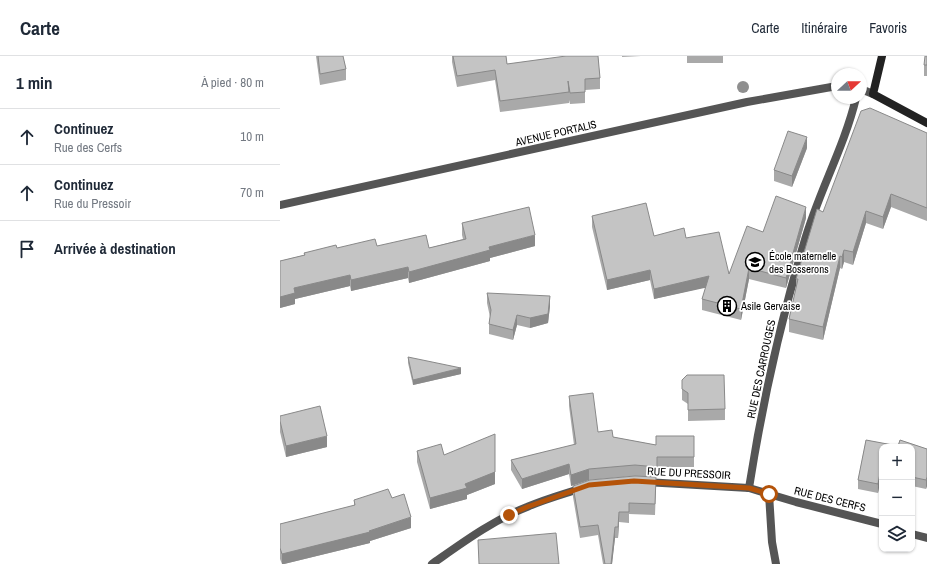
<!DOCTYPE html>
<html lang="fr">
<meta charset="utf-8">
<style>
body{margin:0;font-family:"Archivo Narrow",sans-serif;background:#f2f2f3;color:#1f2937}
.controls{position:absolute;right:12px;bottom:12px;display:grid;overflow:hidden;border-radius:8px;box-shadow:0 1px 3px #0004}
.controls button{width:36px;height:36px;display:grid;place-items:center;padding:0;border:0;border-bottom:1px solid #e0e1e3;background:#fff;color:#1f2937;font:20px sans-serif}
.compass{position:absolute;left:551px;top:12px;width:36px;height:36px;border-radius:50%;background:#fff;box-shadow:0 1px 3px #0004;rotate:69deg}
.stop{position:absolute;width:12px;height:12px;margin:-9px;border:3px solid #b45309;border-radius:50%;background:#fff}
.stop.end{background:#b45309;border-color:#fff;box-shadow:0 1px 4px #0008}
.list{margin:0;padding:0;list-style:none}
h2{display:flex;justify-content:space-between;align-items:center;height:52px;margin:0;padding:0 16px;font-size:17px}
h2 small{font-size:13px;font-weight:400;color:#747a83}
.list li{display:grid;grid-template-columns:26px 1fr auto;gap:12px;align-items:center;box-sizing:border-box;height:56px;padding:0 16px;border-top:1px solid #e0e1e3}
.list b{display:block;font-size:15px;white-space:nowrap}
.list p{margin:0;font-size:13px;white-space:nowrap;color:#747a83}
.list em{font-size:13px;font-style:normal;color:#747a83}
.icon{flex:none;width:22px;height:22px;fill:none;stroke:currentColor;stroke-width:2;stroke-linecap:round;stroke-linejoin:round}
.map{position:relative;flex:none;width:647px;height:508px;overflow:hidden}
header{display:flex;align-items:center;gap:24px;box-sizing:border-box;height:56px;padding:0 20px;background:#fff;border-bottom:1px solid #e0e1e3}
header strong{font-size:19px}
nav{display:flex;gap:22px;margin-inline-start:auto;font-size:14px}
main{display:flex}
aside{flex:1;background:#fff}
.map>svg:first-child{display:block}
.lines{fill:none;stroke-linecap:round;stroke-linejoin:round}
.minor{stroke:#555;stroke-width:8}
.secondary{stroke:#222;stroke-width:8}
.tree{fill:#8f8f8f}
.wall{fill:#a9a9a9}
.shaded-wall{fill:#898989}
.building{fill:#c4c4c4;stroke:#898989}
.route{stroke:#b45309;stroke-width:5}
.labels{text-anchor:middle;dominant-baseline:central;stroke-width:3.5;stroke-linejoin:round;paint-order:stroke}
.street-label{font-size:11px;fill:#000;stroke:#fff}
.poi-label{font-size:11px;fill:#000;stroke:#fff;text-anchor:start}
</style>
<header>
<strong>Carte</strong>
<nav><a>Carte</a><a>Itinéraire</a><a>Favoris</a></nav>
</header>
<main>
<aside>
<h2>1 min<small>À pied · 80 m</small></h2>
<ul class="list">
<li><svg class="icon" aria-label="ahead" viewBox="0 0 24 24"><path d="M12 20V5M6 11l6-6 6 6"/></svg><div><b>Continuez</b><p>Rue des Cerfs</p></div><em>10 m</em></li>
<li><svg class="icon" aria-label="ahead" viewBox="0 0 24 24"><path d="M12 20V5M6 11l6-6 6 6"/></svg><div><b>Continuez</b><p>Rue du Pressoir</p></div><em>70 m</em></li>
<li><svg class="icon" aria-label="arrive" viewBox="0 0 24 24"><path d="M6 21V4h12l-3 4 3 4H6"/></svg><div><b>Arrivée à destination</b></div></li>
</ul>
</aside>
<div class="map">
<svg width="647" height="508" viewBox="0 0 647 508">
<rect width="100%" height="100%" fill="#fff"/>
<g class="lines">
<g class="minor">
<polyline points="581,33 593,38"/>
<polyline points="0,149 467,46 557,30"/>
<polyline points="365,426 469,432 516,446 602,468"/>
<path d="M469,432c13,-83 31,-165 55,-245 14,-50 40,-95 52,-145"/>
<polyline points="489,438 492,486 496,508"/>
<polyline points="632,478 647,482"/>
<path d="M152,508c30,-21 61,-44 95,-57 18,-8 37,-13 55,-19"/>
</g>
<polyline class="secondary" points="602,0 593,38 647,67"/>
</g>
<circle class="tree" cx="463" cy="31" r="6"/>
<g class="wall">
<polygon points="36,0 63,0 66,13 66,24 40,29"/>
<polygon points="172,0 226,0 227,8 286,1 286,0 318,0 320,22 320,33 305,34 305,47 290,48 289,44 289,47 220,56 215,24 177,31 172,6"/>
<polygon points="342,0 361,0 342,1"/>
<rect x="407" y="0" width="36" height="7"/>
<polygon points="647,0 647,20 644,20 644,9"/>
<polygon points="647,77 647,165 611,151 603,173 586,167 573,209 564,206 562,213 560,212 543,284 509,276 509,263 516,233 516,223 543,156"/>
<polygon points="527,92 512,131 494,125 494,114"/>
<polygon points="312,160 374,180 406,182 449,218 483,176 526,162 506,232 469,223 461,264 422,254 422,243 426,231 374,243 370,224 327,234 312,171"/>
<polygon points="182,167 255,190 210,202 210,205 129,227 128,222 71,235 70,230 15,243 15,248 0,252 0,205 24,199 24,197 57,192 97,190 149,192 183,183 182,179"/>
<polygon points="207,237 270,250 268,267 250,272 237,269 233,284 209,278 209,268 210,261 207,247"/>
<polygon points="128,301 181,318 133,329 128,307"/>
<polygon points="402,324 445,353 445,364 408,365 408,348 402,344"/>
<polygon points="289,340 318,376 333,381 376,389 414,380 414,411 377,411 377,421 355,420 309,424 291,430 289,418 242,433 231,414 231,404 294,389 289,350"/>
<polygon points="0,360 47,391 6,401 0,376"/>
<polygon points="586,384 618,390 620,384 647,393 647,430 646,433 632,430 632,391 602,391 602,421 601,421 598,437 578,433 578,424"/>
<polygon points="137,395 164,399 215,428 187,439 187,443 150,453 137,406"/>
<polygon points="293,430 376,432 375,459 349,458 349,467 339,466 338,482 335,482 332,508 323,508 318,479 300,482 293,441"/>
<polygon points="112,442 131,472 90,485 90,487 4,508 2,508 0,503 0,468 74,450 74,444"/>
</g>
<g class="shaded-wall">
<polygon points="527,81 527,92 512,131 512,120"/>
<polygon points="611,138 611,151 603,173 603,161"/>
<polygon points="526,151 526,162 506,232 506,222"/>
<polygon points="586,155 586,167 573,209 573,196"/>
<polygon points="255,179 255,190 210,202 210,205 129,227 129,216 209,191"/>
<polygon points="564,194 564,206 562,213 562,201"/>
<polygon points="560,200 560,212 543,284 543,271"/>
<polygon points="128,211 128,222 71,235 71,224"/>
<polygon points="469,212 469,223 461,264 461,253"/>
<polygon points="370,214 370,224 327,234 327,224"/>
<polygon points="70,219 70,230 15,243 15,248 0,252 0,241 14,232"/>
<polygon points="429,220 429,231 374,243 374,233"/>
<polygon points="270,240 270,250 268,267 250,272 250,262"/>
<polygon points="237,259 237,269 233,284 233,274"/>
<polygon points="181,312 181,318 133,329 133,324"/>
<polygon points="215,378 215,428 187,439 187,443 150,453 150,442 185,428"/>
<polygon points="47,380 47,391 6,401 6,390"/>
<polygon points="289,408 289,418 242,433 242,423"/>
<polygon points="601,412 601,421 598,437 598,428"/>
<polygon points="309,413 309,424 291,430 291,419"/>
<polygon points="647,421 647,430 646,433 646,424"/>
<polygon points="339,456 339,466 338,482 338,471"/>
<polygon points="131,461 131,472 90,485 90,487 4,508 2,508 2,498 89,475"/>
<polygon points="335,471 335,482 332,508 331,508"/>
</g>
<g class="building">
<polygon points="38,0 63,0 66,13 40,18"/>
<polygon points="173,0 226,0 227,8 286,0 318,0 320,22 305,23 305,36 290,37 288,25 289,36 220,45 215,14 177,20"/>
<polygon points="645,0 647,0 647,9 644,9"/>
<polygon points="590,52 647,77 647,152 611,138 603,161 586,155 573,196 564,194 562,201 560,200 543,271 509,263 518,223 516,223 537,153 543,156 581,55"/>
<polygon points="508,75 527,81 512,120 494,114"/>
<polygon points="496,140 526,151 506,222 469,212 461,253 422,243 429,220 374,233 370,214 327,224 312,160 366,147 374,180 404,172 406,182 439,176 449,218 467,170 483,176"/>
<polygon points="249,151 255,179 209,191 210,194 129,216 128,211 71,224 70,219 14,232 15,237 0,241 0,205 25,199 24,197 56,189 57,192 95,183 97,190 146,179 149,192 186,183 182,167"/>
<polygon points="207,237 270,240 268,258 250,262 237,259 233,274 209,268 211,254"/>
<polygon points="128,301 181,312 133,324"/>
<polygon points="407,319 444,319 445,353 408,354 408,337 402,333 402,324"/>
<polygon points="313,337 318,376 332,374 333,381 376,389 376,380 414,380 414,401 377,401 377,411 355,409 309,413 291,419 289,408 242,423 231,404 296,388 289,340"/>
<polygon points="40,350 47,380 6,390 0,365 0,360"/>
<polygon points="215,378 215,416 185,428 187,432 150,442 137,395 161,388 164,399"/>
<polygon points="586,384 618,390 620,384 647,393 647,421 646,424 632,421 632,391 602,391 602,413 601,412 598,428 578,424"/>
<polygon points="355,420 376,421 375,448 349,447 349,456 339,456 338,471 335,471 331,508 325,508 318,469 300,471 293,430 310,424"/>
<polygon points="108,433 112,442 124,438 131,461 89,475 90,476 2,498 0,492 0,468 75,449 74,444"/>
<polygon points="276,477 279,508 199,508 198,484"/>
</g>
<g class="lines">
<polyline class="route" points="229,459 247,451 309,429 354,425 469,432 489,438"/>
</g>
<defs>
<g id="school-ring" transform="scale(1)"><circle r="9.5" fill="#fff" stroke="#000" stroke-width="1.5"/><path d="M0-5L7-2L0 1L-7-2ZM-4 1L0 2.5L4 1V4Q0 6-4 4Z" fill="#000"/></g>
<g id="building-ring" transform="scale(1)"><circle r="9.5" fill="#fff" stroke="#000" stroke-width="1.5"/><path d="M-4-6H4V6H1V3H-1V6H-4ZM-2.5-4.3h1.7v1.8h-1.7ZM.8-4.3h1.7v1.8H.8ZM-2.5-1h1.7V.8h-1.7ZM.8-1h1.7V.8H.8Z" fill="#000"/></g>
</defs>
<g fill-rule="evenodd">
<use href="#school-ring" x="475" y="206"/>
<use href="#building-ring" x="447" y="250"/>
</g>
<g class="labels">
<g class="street-label">
<text transform="translate(276 77) rotate(-13)">AVENUE PORTALIS</text>
<text transform="translate(481 313) rotate(-78)">RUE DES CARROUGES</text>
<text transform="translate(409 417) rotate(3)">RUE DU PRESSOIR</text>
<text transform="translate(550 443) rotate(14)">RUE DES CERFS</text>
</g>
<g class="poi-label">
<text x="489" y="200">École maternelle<tspan x="489" dy="13">des Bosserons</tspan></text>
<text x="461" y="250">Asile Gervaise</text>
</g>
</g>
</svg>
<div class="controls">
<button>+</button>
<button>−</button>
<button><svg class="icon" aria-label="layers" viewBox="0 0 24 24"><path d="M12 4l9 5-9 5-9-5zM3 14l9 5 9-5"/></svg></button>
</div>
<svg class="compass" viewBox="-18 -18 36 36"><path d="M0-13l5 13h-10z" fill="#e53935"/><path d="M0 13l5-13h-10z" fill="#747a83"/></svg>
<div class="stop" style="left:489px;top:438px"></div>
<div class="stop end" style="left:229px;top:459px"></div>
</div>
</main>
